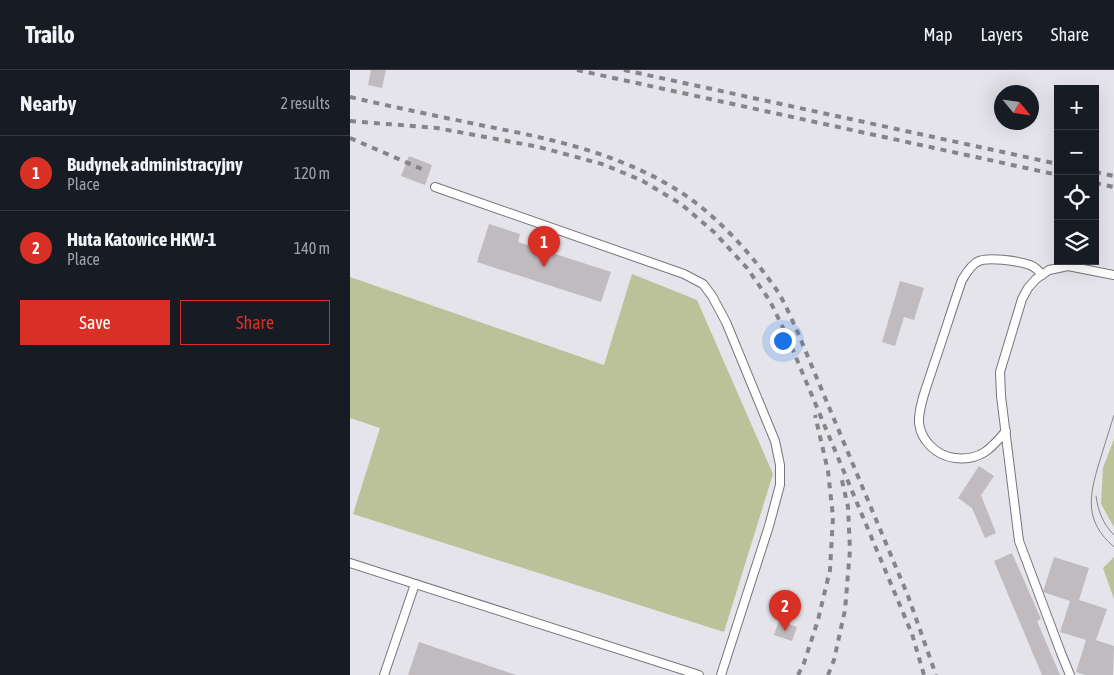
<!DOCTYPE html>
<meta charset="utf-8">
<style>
body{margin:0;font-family:"Asap Condensed",sans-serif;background:#20242c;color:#f1f3f6}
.controls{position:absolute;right:15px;top:15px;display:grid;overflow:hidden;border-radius:0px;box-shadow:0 5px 20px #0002}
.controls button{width:45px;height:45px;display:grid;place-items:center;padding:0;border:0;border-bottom:1px solid #363941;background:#171b24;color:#f1f3f6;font:25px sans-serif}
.compass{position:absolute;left:644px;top:15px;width:45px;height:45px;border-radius:50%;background:#171b24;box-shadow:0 5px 20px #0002;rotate:119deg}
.you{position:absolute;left:432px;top:270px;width:18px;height:18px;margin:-12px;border:4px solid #fff;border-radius:50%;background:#1a73e8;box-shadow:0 0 0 8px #1a73e833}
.badge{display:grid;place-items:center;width:32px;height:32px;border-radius:50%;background:#d93025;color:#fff;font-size:16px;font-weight:700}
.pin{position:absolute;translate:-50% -41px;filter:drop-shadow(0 1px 2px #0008)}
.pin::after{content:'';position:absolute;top:26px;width:18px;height:15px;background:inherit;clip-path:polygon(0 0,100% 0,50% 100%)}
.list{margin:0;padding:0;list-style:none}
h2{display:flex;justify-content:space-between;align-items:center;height:65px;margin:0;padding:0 20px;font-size:21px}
h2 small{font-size:16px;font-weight:400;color:#9ea1a6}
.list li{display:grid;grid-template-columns:32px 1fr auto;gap:15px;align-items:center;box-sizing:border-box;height:75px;padding:0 20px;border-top:1px solid #363941}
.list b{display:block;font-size:19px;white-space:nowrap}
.list p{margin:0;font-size:16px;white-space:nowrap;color:#9ea1a6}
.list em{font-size:16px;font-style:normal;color:#9ea1a6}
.actions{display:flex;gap:10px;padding:15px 20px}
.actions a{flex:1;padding:11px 0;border:1px solid #d93025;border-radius:0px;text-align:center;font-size:18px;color:#d93025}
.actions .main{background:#d93025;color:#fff}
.icon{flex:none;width:28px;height:28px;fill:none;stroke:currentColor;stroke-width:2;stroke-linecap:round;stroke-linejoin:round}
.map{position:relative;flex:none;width:764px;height:605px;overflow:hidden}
header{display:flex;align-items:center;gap:30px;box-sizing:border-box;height:70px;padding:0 25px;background:#171b24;border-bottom:1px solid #363941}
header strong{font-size:24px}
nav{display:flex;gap:28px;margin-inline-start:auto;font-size:18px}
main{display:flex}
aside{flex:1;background:#171b24}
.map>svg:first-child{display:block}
.green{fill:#bbc199}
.building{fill:#c0bbbf}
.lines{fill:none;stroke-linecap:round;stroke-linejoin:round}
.lane-casing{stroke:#75757a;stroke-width:10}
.lane{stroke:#fff;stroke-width:8}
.tram{stroke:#858488;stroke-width:1}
.rail{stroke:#858488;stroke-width:4;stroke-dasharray:6 6;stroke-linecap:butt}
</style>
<header>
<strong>Trailo</strong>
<nav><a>Map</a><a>Layers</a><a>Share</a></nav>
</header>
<main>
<aside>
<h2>Nearby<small>2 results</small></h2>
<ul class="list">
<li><span class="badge">1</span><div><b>Budynek administracyjny</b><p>Place</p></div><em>120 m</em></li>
<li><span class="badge">2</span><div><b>Huta Katowice HKW-1</b><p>Place</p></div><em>140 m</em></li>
</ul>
<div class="actions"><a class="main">Save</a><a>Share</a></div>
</aside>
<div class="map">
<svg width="764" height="605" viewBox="0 0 764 605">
<rect width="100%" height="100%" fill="#e5e4ea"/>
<g class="green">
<polygon points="282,204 347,230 423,404 374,562 3,444 30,358 0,348 0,207 254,295"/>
<polygon points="764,369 764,457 751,434 753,398"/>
<polygon points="764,487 764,529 753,498"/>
</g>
<g class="building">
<polygon points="21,0 36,0 32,18 18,15"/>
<polygon points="59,86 82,95 75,115 51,106"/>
<polygon points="139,154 170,164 168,172 261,202 251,232 127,192"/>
<polygon points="550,211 574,218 564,250 554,247 545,276 532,272"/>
<polygon points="629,396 644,406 631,425 646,463 635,468 622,438 608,428"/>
<polygon points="662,483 691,549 687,551 710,605 692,605 644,491"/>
<polygon points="704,487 739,498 729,530 757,539 746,570 764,576 763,605 735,605 726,602 736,570 710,562 720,531 693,522"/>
<polygon points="429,550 447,557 442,571 424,565"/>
<polygon points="69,572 166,605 58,605"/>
</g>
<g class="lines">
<g class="lane-casing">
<g id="lane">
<polyline points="85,117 334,204 353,214 362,226 376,252 425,371 430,395 430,415 419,456 371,605"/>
<path d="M656,361c-15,18 -26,30 -51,27 -18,-2 -34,-17 -36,-35 -1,-16 9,-40 14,-56 10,-29 19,-58 29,-87 4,-6 8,-14 15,-18 9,-6 42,-1 53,3 5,2 9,6 12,10"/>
<polyline points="0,493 349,605"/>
<polyline points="34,605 65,514"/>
<polyline points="720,605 711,583 669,471 651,326 650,302 672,229 678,218 686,209 699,200 718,196 764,205"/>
</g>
</g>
<use href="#lane" class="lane"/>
<g class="tram">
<path d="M764,345c-5,16 -10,32 -15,48 -10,34 -15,58 15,84"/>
<path d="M746,426c2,15 7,28 18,39"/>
</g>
<g class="rail">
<polyline points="227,0 708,105"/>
<polyline points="274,0 708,94"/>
<path d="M0,27c43,10 87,19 130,28 67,13 135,27 194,63 39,23 79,67 104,104 8,13 14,28 20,41l110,263 28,79"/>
<polyline points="0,51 87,58 189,77 252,94 291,110 331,134 364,162 397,198 420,231 437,266 562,564 574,605"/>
<polyline points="0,68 74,100"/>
<polyline points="745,102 764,106"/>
<polyline points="745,113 764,117"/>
<polyline points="448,605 454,593 468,550 480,500 483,447 478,401 465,345"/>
<polyline points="478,605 484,590 495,540 500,480 498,437 491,406"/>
</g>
</g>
</svg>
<div class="controls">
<button>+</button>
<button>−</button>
<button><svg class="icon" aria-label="locate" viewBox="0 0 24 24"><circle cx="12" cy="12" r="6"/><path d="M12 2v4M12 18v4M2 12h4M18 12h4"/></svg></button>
<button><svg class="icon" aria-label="layers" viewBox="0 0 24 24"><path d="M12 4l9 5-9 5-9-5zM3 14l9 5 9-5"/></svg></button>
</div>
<svg class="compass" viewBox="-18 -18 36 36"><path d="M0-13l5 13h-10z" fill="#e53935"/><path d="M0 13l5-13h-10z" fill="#9ea1a6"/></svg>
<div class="you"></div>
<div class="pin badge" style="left:194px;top:197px">1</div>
<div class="pin badge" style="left:435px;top:561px">2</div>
</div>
</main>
